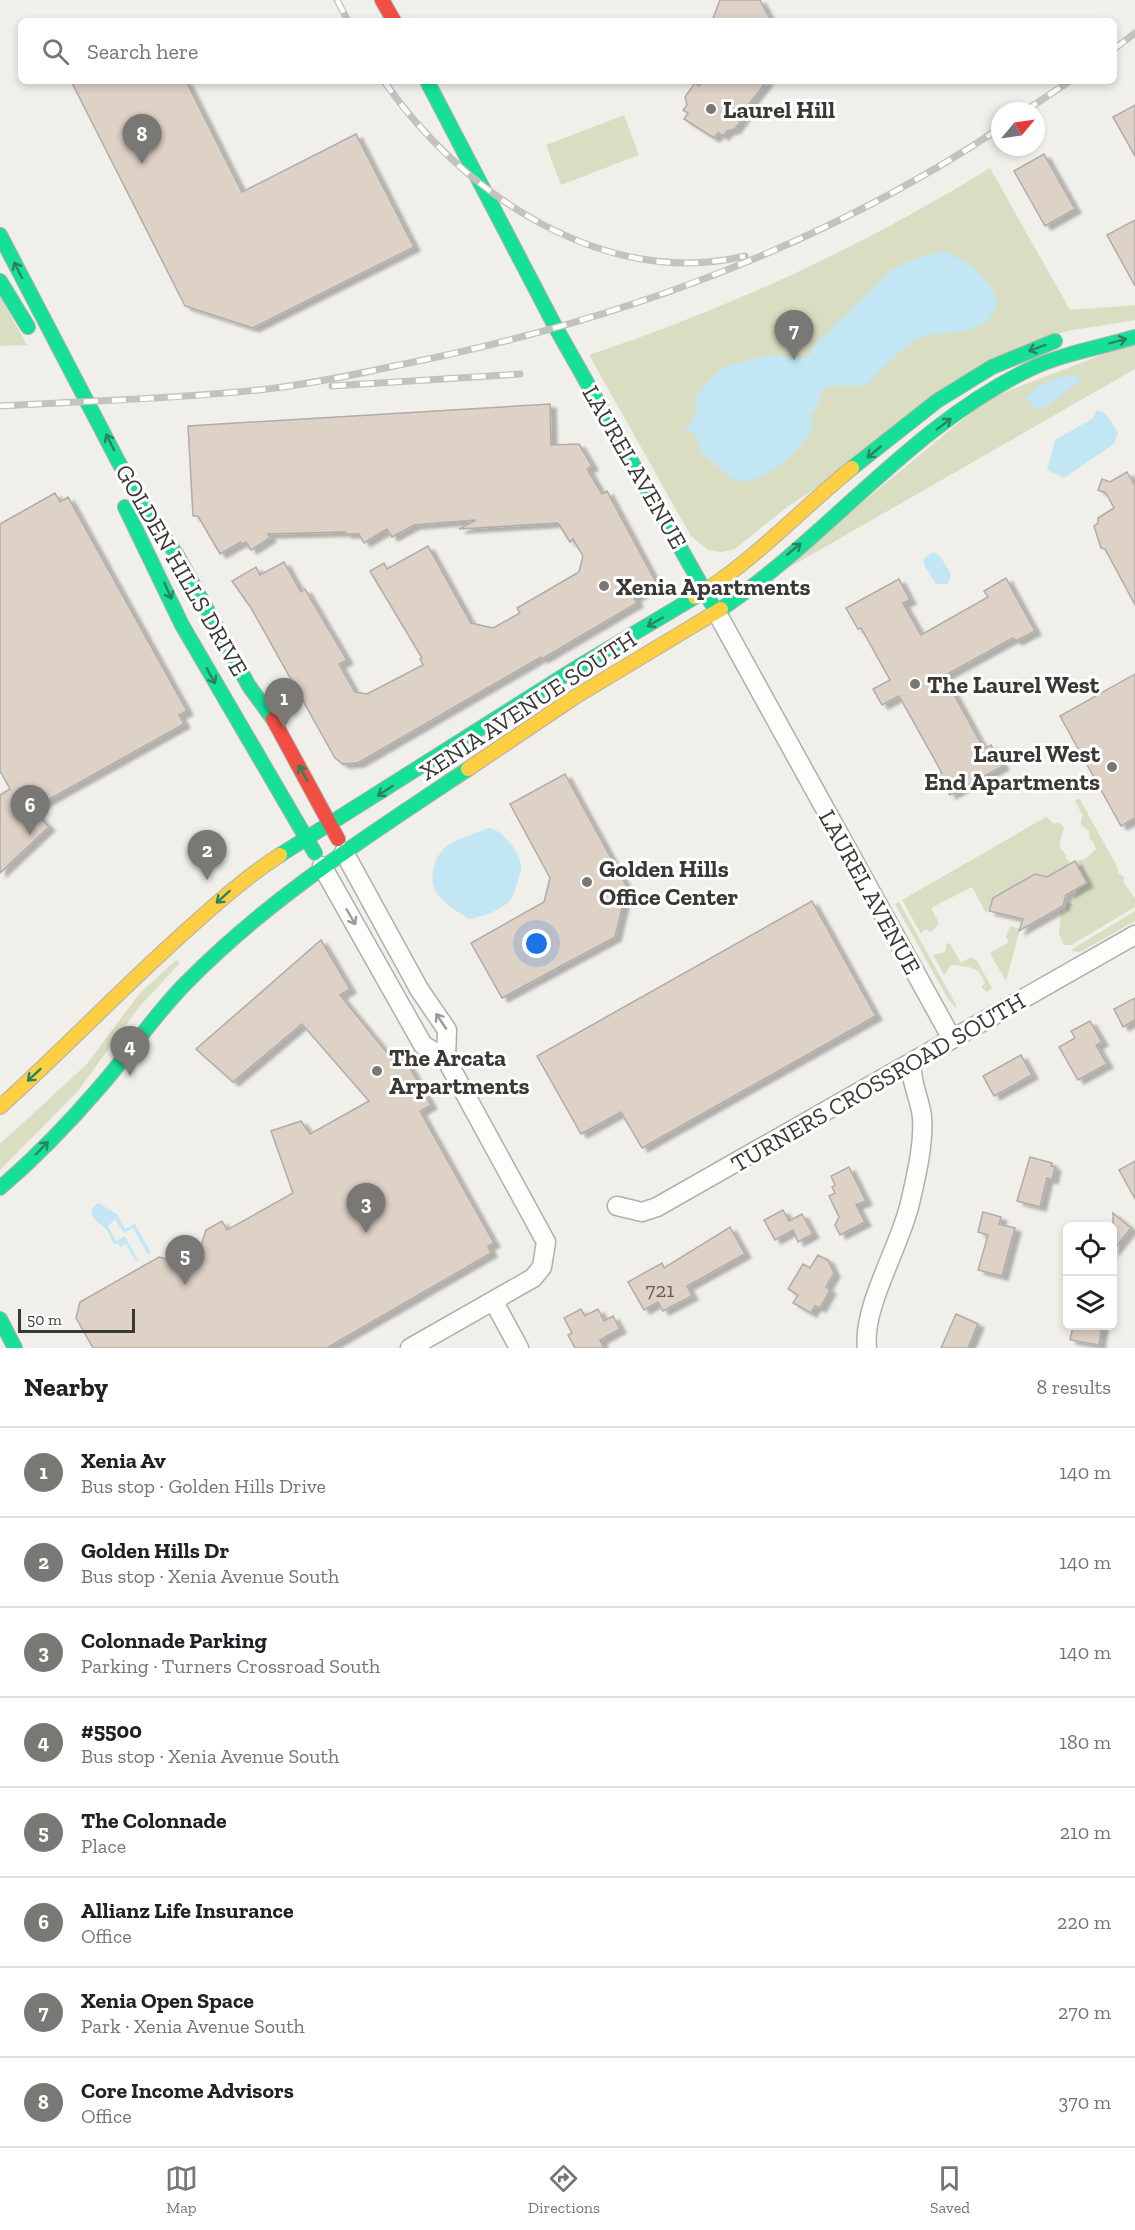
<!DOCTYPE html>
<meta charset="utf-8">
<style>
body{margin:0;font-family:"Zilla Slab",serif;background:#f2f2f2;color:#202124}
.controls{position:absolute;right:18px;bottom:18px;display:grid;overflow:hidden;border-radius:9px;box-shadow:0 3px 9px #0003}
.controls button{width:54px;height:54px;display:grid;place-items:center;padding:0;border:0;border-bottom:2px solid #e0e0e0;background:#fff;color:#202124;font:30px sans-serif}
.compass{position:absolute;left:991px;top:102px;width:54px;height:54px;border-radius:50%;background:#fff;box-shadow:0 3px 9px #0003;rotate:61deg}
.scale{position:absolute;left:18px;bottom:15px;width:117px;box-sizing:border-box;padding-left:6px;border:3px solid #393834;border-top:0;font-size:16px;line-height:21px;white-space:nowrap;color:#393834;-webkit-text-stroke:4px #fff;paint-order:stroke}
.you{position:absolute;left:537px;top:944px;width:21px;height:21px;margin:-15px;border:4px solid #fff;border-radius:50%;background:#1a73e8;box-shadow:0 0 0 9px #1a73e833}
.badge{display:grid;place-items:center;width:39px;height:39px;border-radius:50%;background:#797874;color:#fff;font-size:20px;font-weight:700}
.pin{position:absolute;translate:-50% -50px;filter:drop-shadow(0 2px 3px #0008)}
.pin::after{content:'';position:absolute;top:32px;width:21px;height:18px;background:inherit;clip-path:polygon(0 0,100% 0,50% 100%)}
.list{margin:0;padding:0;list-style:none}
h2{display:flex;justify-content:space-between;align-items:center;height:78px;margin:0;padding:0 24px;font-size:26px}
h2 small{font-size:20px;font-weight:400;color:#757577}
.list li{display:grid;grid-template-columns:39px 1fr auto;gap:18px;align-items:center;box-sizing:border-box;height:90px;padding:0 24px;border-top:2px solid #e0e0e0}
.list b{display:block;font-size:22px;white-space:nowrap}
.list p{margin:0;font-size:20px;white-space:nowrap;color:#757577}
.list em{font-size:20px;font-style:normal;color:#757577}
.icon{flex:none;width:33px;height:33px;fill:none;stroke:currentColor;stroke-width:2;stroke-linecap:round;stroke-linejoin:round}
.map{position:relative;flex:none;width:1135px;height:1348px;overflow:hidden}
.search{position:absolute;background:#fff;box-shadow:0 3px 9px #0003;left:18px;right:18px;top:18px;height:66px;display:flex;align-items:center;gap:15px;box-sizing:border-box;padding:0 21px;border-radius:9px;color:#757577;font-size:22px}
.sheet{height:798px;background:#fff}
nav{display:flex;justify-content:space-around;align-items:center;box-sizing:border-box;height:84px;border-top:2px solid #e0e0e0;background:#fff;font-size:16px;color:#757577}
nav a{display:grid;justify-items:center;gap:3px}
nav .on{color:#797874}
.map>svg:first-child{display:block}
.green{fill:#d9ddc1}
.water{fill:#c2e6f3}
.building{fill:#ded1c6;stroke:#afacaa;stroke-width:1.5;filter:url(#shadow)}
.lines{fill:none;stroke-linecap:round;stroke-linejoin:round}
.street-casing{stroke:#b0afab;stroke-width:21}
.fast-casing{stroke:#b0afab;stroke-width:16}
.slow-casing{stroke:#b0afab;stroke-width:16}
.jam-casing{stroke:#b0afab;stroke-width:16}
.street{stroke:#fdfdfc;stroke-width:18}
.fast{stroke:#16e098;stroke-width:14}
.slow{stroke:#ffcf43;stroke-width:14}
.jam{stroke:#f24e42;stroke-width:14}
.rail-casing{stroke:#c2c2c1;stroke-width:7}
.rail{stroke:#fff;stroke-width:4.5;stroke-dasharray:14;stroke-linecap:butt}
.oneway{stroke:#298461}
.oneway2{stroke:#9b9a98}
.poi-dot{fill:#797874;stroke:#fff;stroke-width:2}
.labels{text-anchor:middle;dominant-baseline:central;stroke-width:6;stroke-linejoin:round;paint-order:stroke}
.number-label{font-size:21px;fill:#625e58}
.poi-label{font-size:24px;font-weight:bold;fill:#393834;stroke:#fff;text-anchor:start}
.street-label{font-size:24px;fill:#393834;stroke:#fff}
</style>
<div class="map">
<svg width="1135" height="1348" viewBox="0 0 1135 1348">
<defs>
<filter id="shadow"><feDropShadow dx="6" dy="4" stdDeviation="1.5" flood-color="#0004"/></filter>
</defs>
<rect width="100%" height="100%" fill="#f0efea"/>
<g class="green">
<polygon points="624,115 639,155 561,185 546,145"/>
<path d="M990,168l80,142 65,-5v15l-68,11 -25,9 -255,167 -52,42 -14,3 -13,-2 -17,-14 -102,-181c143,-48 273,-108 401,-187z"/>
<polygon points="0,296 27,345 0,346"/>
<polygon points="1135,342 1135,369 769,579 989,398"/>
<polygon points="1079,798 1117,866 1118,873 1124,877 1123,882 1135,898 1135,907 1071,945 1064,945 1059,933 1061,911 1065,912 1067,903 1073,904 1077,889 1087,883 1075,861 1085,859 1096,849 1093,841 1090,840 1089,831 1081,825 1081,819 1083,816 1075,801"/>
<polygon points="1046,817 1054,824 1058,822 1064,827 1059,846 1066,855 1066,859 1071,863 1047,877 1035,874 993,898 986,913 972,887 931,908 939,923 931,932 925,929 921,934 902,900"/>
<polygon points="899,902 955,1003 957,1009 948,999 895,904"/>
<polygon points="1135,911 1135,921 1080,952 1072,951 1074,948"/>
<polygon points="1010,926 1020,929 1006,981 990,953 1009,942 1006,937"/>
<path d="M947,943l3,1 11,19 10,-6 6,4 15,27 -5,4 -6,-5 4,-4c-6,-17 -15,-16 -34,-18l-7,10 -11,-20 12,-3z"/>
<polygon points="176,960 180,963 139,1007 78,1091 0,1170 0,1144 87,1064 139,994"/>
</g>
<g class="water">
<path d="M944,252c26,8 79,49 36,73 -18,10 -40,5 -58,12 -18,7 -41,34 -56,48 -13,3 -32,-3 -43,4l-7,20 -6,7 3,11c-11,21 -51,62 -77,53 -14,-6 -20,-18 -33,-25l-9,-23 -11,-3 8,-6 5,-13v-14l25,-28 48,-13 37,3 13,-17 71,-70 32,-15z"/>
<polygon points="1064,376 1077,376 1081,380 1045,408 1032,408 1032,402 1024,399 1038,386"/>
<polygon points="1097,410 1106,414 1118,432 1114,444 1064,478 1047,470 1055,440 1092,419"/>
<polygon points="934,552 940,556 951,574 948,584 936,584 924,565 924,558"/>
<path d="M489,828c13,1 34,27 32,41 -2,7 -5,20 -8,26 -5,14 -32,22 -44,24 -22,-14 -42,-24 -35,-53 3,-9 8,-18 16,-22 12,-7 26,-11 39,-16z"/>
<path d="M98,1203l19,11 8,15 10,-5 16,29 -3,2 -15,-27 -9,5 -9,-14 -7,7 8,15 9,-5 13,24 -2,1 -10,-17 -6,3 -2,-4 -4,1c-3,-5 -6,-15 -11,-18 -8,-6 -18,-13 -5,-23z"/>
</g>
<g class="building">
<polygon points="720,0 760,0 771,21 712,21"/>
<polygon points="71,81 186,81 242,192 356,134 414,247 253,328 185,306"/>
<polygon points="703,81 767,81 741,114 744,116 735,129 727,131 723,136 718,133 714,138 684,119 688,113 683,110 687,105 685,97 695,83 699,86"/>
<polygon points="1135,105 1135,156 1113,117"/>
<polygon points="1044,154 1075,209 1045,226 1014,171"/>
<polygon points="1135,220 1135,286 1107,235"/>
<polygon points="550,404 551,445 579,444 592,466 587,469 602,494 607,491 657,584 634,598 637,603 542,659 541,657 358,763 343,764 335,758 251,608 232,581 256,567 260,575 284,562 301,592 305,589 347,660 339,664 355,692 367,694 423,665 420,659 422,658 370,571 384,563 387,569 428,546 471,623 493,628 520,613 517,608 524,604 579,572 583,556 573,539 570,542 558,523 459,529 476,520 414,525 392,537 387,529 364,543 359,534 346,534 345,532 268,534 270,538 251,550 246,542 243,544 241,542 220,554 198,516 193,516 188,426"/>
<polygon points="1127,472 1135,486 1135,605 1105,549 1101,548 1094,526 1098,523 1098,518 1114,508 1106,493 1098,490 1102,479 1110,482"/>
<polygon points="55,493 60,502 68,497 187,711 179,715 184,724 32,809 49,827 0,873 0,795 10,789 0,771 0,524"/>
<polygon points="1006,578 1035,631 1016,641 1013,638 944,676 984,749 991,745 1003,766 950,795 939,774 942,773 899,696 882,705 873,689 890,680 861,628 858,629 846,608 899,579 910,600 903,603 921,635 988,597 984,591"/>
<polygon points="1135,674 1135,818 1121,826 1060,716"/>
<polygon points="565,774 627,887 615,937 502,998 471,943 544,902 550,878 510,804"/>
<polygon points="1075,861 1087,883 1066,895 1063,906 1019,931 1023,919 989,911 993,898 1035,874 1047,877"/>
<polygon points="812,901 876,1016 642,1148 621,1112 581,1134 537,1056"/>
<polygon points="321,940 350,989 340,995 393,1060 402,1054 431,1105 420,1111 494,1243 488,1246 491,1253 327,1348 93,1348 76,1318 80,1302 159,1257 174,1261 201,1245 206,1230 222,1221 227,1230 293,1193 271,1131 301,1121 310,1134 369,1101 302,1024 233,1082 196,1049"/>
<polygon points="1135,998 1135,1020 1123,1027 1114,1009"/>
<polygon points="1090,1021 1102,1042 1096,1045 1107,1064 1078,1080 1059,1047 1075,1038 1071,1031"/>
<polygon points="1021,1055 1032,1075 994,1096 983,1076"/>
<polygon points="1030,1157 1052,1163 1051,1166 1055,1167 1052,1180 1047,1178 1040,1207 1017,1201"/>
<polygon points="1135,1161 1135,1199 1119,1170"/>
<polygon points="849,1167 866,1201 856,1205 865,1222 840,1235 835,1225 839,1217 829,1196 835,1193 832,1187 835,1185 831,1176"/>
<polygon points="783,1210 789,1221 802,1214 813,1234 798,1242 793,1230 775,1240 764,1220"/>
<polygon points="983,1212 1001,1217 999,1224 1015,1228 1002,1276 978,1270 988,1235 978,1232"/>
<polygon points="1113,1213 1131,1228 1113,1251"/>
<polygon points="730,1227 745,1254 687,1286 692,1296 663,1311 658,1302 644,1310 628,1282 662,1263 664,1268"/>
<polygon points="818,1255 828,1260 834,1273 826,1287 830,1290 820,1308 815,1306 811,1313 793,1303 798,1295 788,1289 803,1264 810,1268"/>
<polygon points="581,1309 585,1316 598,1309 604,1321 613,1316 620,1329 600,1340 604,1348 575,1348 568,1335 572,1333 564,1318"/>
<polygon points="956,1314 978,1324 968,1348 941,1348"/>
<polygon points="1073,1326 1102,1326 1099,1345 1070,1340"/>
</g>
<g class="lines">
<g class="street-casing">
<g id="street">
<polyline points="717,613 952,1039"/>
<polyline points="344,852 419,989 447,1030 446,1059"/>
<polyline points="322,866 423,1045 446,1059 546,1242 542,1267 533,1278 410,1348"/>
<polyline points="617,1206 642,1212 657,1207 1135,935"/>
<polyline points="494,1302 519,1348"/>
<path d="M867,1348c-5,-41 33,-101 43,-145 6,-26 14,-59 12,-86 -2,-19 -12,-35 -10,-54"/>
</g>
</g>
<g class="fast-casing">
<g id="fast">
<polyline points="427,81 556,328 712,604"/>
<polyline points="0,235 119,463 153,522 177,555 249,686 273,719"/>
<polyline points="0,281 28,327"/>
<polyline points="852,468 937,401 992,367 1055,341"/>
<polyline points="125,507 182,625 315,853"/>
<path d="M721,609c108,-73 190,-183 309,-240 31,-15 72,-22 105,-32"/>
<polyline points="280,855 581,665 695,597"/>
<path d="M0,1188c35,-30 69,-65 99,-100 30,-34 55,-73 87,-105 83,-85 183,-148 282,-214"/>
<polyline points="0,1319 15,1348"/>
</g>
</g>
<g class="slow-casing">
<g id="slow">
<path d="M695,597c57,-34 105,-87 157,-129"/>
<polyline points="468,769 575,697 721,609"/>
<path d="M0,1107c64,-58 123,-120 187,-177 30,-27 59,-53 93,-75"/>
</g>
</g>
<g class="jam-casing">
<g id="jam">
<polyline points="382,0 394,21"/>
<polyline points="273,719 338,839"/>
</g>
</g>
<use href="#street" class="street"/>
<use href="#fast" class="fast"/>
<use href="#slow" class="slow"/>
<use href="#jam" class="jam"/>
<g class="rail-casing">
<g id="rail">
<polyline points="337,0 348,21"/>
<polyline points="1114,49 1135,33"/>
<path d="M384,81c77,112 220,209 361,175"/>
<polyline points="1025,111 1070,81"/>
<polyline points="332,386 520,374"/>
<path d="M0,406c86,-5 173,-7 259,-16 47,-5 94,-15 140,-25 212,-42 421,-117 601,-237"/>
</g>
</g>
<use href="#rail" class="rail"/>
</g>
<defs><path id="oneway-shaft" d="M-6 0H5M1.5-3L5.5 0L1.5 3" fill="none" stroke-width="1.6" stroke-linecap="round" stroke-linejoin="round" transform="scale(1.5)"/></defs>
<g class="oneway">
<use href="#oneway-shaft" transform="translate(18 270) rotate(-117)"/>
<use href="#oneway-shaft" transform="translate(1118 341) rotate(-15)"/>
<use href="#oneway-shaft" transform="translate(1037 348) rotate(160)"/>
<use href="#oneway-shaft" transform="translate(944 424) rotate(-37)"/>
<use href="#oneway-shaft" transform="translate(110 442) rotate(-116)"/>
<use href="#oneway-shaft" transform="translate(874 452) rotate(140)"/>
<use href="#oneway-shaft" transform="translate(794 549) rotate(-40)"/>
<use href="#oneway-shaft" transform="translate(168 591) rotate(66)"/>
<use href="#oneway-shaft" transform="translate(655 622) rotate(150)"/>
<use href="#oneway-shaft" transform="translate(211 676) rotate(61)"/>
<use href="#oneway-shaft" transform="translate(303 773) rotate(-119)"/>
<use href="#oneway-shaft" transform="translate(385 791) rotate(147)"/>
<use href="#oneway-shaft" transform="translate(223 897) rotate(138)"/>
<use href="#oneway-shaft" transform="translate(34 1075) rotate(137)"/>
<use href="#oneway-shaft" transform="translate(42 1148) rotate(-46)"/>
</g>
<g class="oneway2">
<use href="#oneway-shaft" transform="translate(351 917) rotate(60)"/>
<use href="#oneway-shaft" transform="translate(441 1021) rotate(-124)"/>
</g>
<g class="poi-dot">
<circle cx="711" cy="109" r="6"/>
<circle cx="604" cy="586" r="6"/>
<circle cx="915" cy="684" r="6"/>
<circle cx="1112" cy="767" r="6"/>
<circle cx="587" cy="882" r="6"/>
<circle cx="377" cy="1071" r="6"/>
</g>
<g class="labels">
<g class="number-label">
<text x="660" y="1289">721</text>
</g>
<g class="poi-label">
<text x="723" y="109">Laurel Hill</text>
<text x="616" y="586">Xenia Apartments</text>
<text x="927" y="684">The Laurel West</text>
<text x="1100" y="753" text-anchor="end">Laurel West<tspan x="1100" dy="28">End Apartments</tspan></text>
<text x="599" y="868">Golden Hills<tspan x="599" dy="28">Office Center</tspan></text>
<text x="389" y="1057">The Arcata<tspan x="389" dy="28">Arpartments</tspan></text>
</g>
<g class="street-label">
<text transform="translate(635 467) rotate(60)">LAUREL AVENUE</text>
<text transform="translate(182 570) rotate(60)">GOLDEN HILLS DRIVE</text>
<text transform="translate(528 705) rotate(-33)">XENIA AVENUE SOUTH</text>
<text transform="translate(870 892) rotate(61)">LAUREL AVENUE</text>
<text transform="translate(878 1082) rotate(-30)">TURNERS CROSSROAD SOUTH</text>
</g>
</g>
</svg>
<div class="controls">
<button><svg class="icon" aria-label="locate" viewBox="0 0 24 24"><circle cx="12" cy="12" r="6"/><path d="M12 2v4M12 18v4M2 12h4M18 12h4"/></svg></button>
<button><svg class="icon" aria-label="layers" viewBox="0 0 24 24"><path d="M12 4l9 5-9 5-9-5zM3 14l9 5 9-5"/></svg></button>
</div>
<svg class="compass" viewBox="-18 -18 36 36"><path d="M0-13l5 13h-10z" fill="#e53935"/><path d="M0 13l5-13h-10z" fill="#757577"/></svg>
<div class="scale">50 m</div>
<div class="you"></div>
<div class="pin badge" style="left:284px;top:728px">1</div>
<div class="pin badge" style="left:207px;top:880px">2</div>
<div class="pin badge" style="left:366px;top:1233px">3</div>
<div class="pin badge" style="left:130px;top:1076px">4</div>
<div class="pin badge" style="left:185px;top:1285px">5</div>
<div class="pin badge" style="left:30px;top:835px">6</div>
<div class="pin badge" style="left:794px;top:360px">7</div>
<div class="pin badge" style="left:142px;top:164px">8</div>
<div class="search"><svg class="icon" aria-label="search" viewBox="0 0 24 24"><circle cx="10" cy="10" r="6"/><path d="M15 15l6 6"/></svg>Search here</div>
</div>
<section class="sheet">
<h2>Nearby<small>8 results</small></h2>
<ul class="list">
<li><span class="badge">1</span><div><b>Xenia Av</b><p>Bus stop · Golden Hills Drive</p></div><em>140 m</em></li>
<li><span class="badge">2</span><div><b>Golden Hills Dr</b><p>Bus stop · Xenia Avenue South</p></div><em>140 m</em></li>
<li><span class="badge">3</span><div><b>Colonnade Parking</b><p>Parking · Turners Crossroad South</p></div><em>140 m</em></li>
<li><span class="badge">4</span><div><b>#5500</b><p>Bus stop · Xenia Avenue South</p></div><em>180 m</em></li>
<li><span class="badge">5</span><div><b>The Colonnade</b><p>Place</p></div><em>210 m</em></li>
<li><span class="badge">6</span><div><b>Allianz Life Insurance</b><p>Office</p></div><em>220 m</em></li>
<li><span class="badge">7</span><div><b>Xenia Open Space</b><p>Park · Xenia Avenue South</p></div><em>270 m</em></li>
<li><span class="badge">8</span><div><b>Core Income Advisors</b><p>Office</p></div><em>370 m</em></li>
</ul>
</section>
<nav>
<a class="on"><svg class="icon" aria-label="map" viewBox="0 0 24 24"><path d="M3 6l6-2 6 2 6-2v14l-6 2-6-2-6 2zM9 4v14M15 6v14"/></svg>Map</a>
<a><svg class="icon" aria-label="directions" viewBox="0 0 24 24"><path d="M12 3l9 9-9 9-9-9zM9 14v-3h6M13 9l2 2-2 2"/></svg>Directions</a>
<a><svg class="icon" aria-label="saved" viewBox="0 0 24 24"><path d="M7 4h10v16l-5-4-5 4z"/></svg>Saved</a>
</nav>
